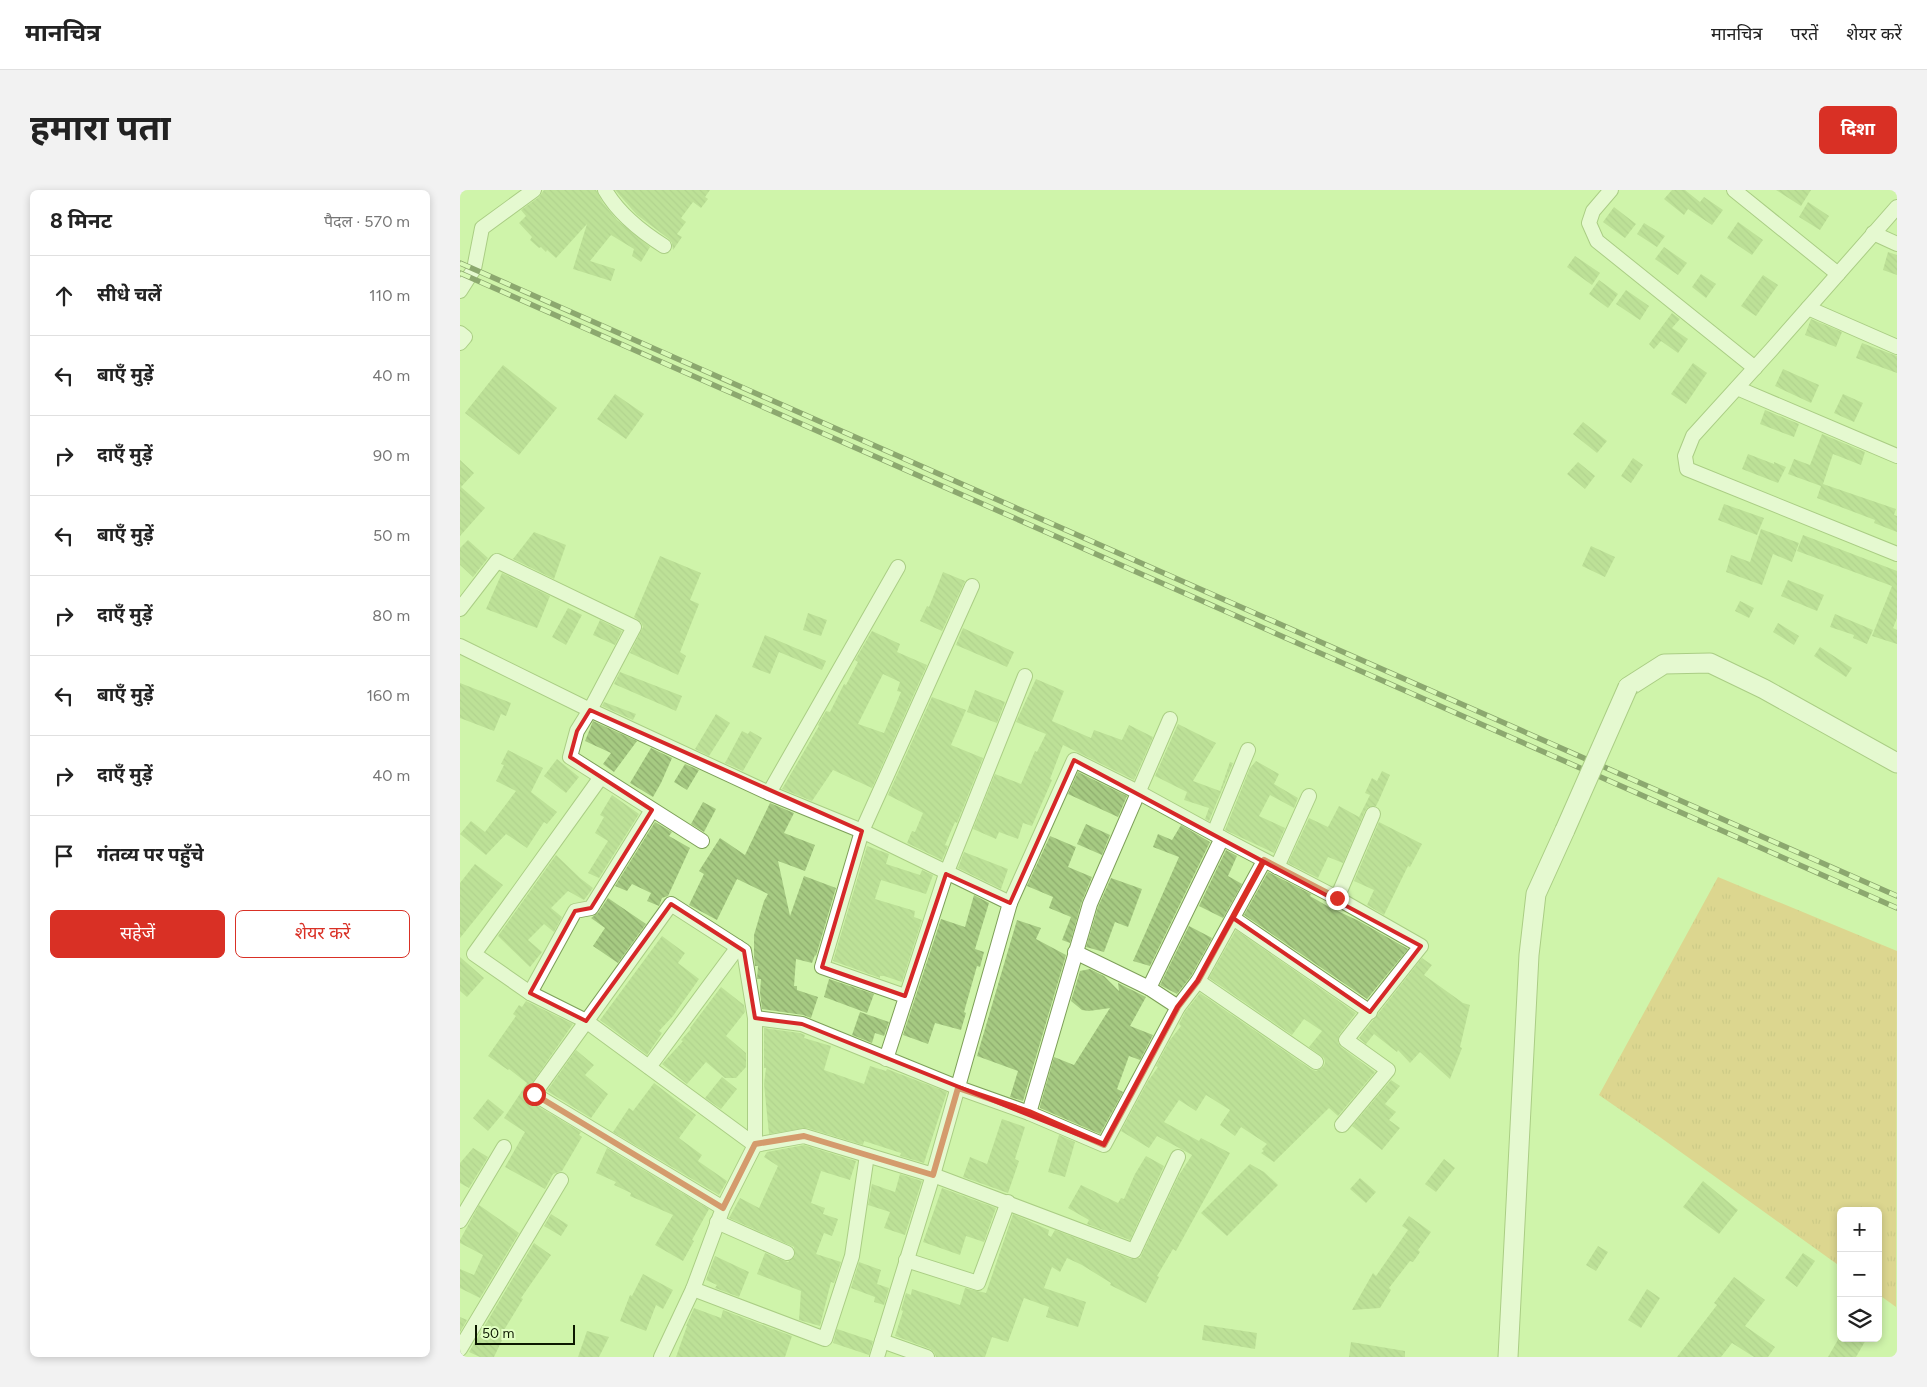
<!DOCTYPE html>
<html lang="hi">
<meta charset="utf-8">
<style>
body{margin:0;font-family:Figtree,"Noto Sans Devanagari",sans-serif;background:#f2f2f2;color:#222}
.controls{position:absolute;right:15px;bottom:15px;display:grid;overflow:hidden;border-radius:8px;box-shadow:0 2px 8px #0003}
.controls button{width:45px;height:45px;display:grid;place-items:center;padding:0;border:0;border-bottom:1px solid #e0e0e0;background:#fff;color:#222;font:25px sans-serif}
.scale{position:absolute;left:15px;bottom:12px;width:100px;box-sizing:border-box;padding-left:5px;border:2px solid #0c1800;border-top:0;font-size:14px;line-height:18px;white-space:nowrap;color:#0c1800;-webkit-text-stroke:4px #e1ffc3;paint-order:stroke}
.stop{position:absolute;width:15px;height:15px;margin:-11px;border:4px solid #d93025;border-radius:50%;background:#fff}
.stop.end{background:#d93025;border-color:#fff;box-shadow:0 1px 5px #0008}
.list{margin:0;padding:0;list-style:none}
h2{display:flex;justify-content:space-between;align-items:center;height:65px;margin:0;padding:0 20px;font-size:21px}
h2 small{font-size:16px;font-weight:400;color:#767676}
.list li{display:grid;grid-template-columns:32px 1fr auto;gap:15px;align-items:center;box-sizing:border-box;height:80px;padding:0 20px;border-top:1px solid #e0e0e0}
.list b{display:block;font-size:19px;white-space:nowrap}
.list em{font-size:16px;font-style:normal;color:#767676}
.actions{display:flex;gap:10px;padding:15px 20px}
.actions a{flex:1;padding:11px 0;border:1px solid #d93025;border-radius:8px;text-align:center;font-size:18px;color:#d93025}
.actions .main{background:#d93025;color:#fff}
.icon{flex:none;width:28px;height:28px;fill:none;stroke:currentColor;stroke-width:2;stroke-linecap:round;stroke-linejoin:round}
.map{position:relative;flex:none;width:1437px;height:1167px;overflow:hidden;border-radius:8px}
header{display:flex;align-items:center;gap:30px;box-sizing:border-box;height:70px;padding:0 25px;background:#fff;border-bottom:1px solid #e0e0e0}
header strong{font-size:24px}
nav{display:flex;gap:28px;margin-inline-start:auto;font-size:18px}
.intro{display:flex;align-items:center;justify-content:space-between;box-sizing:border-box;height:120px;padding:0 30px}
h1{margin:0;font-size:35px}
.button{padding:12px 22px;border-radius:8px;background:#d93025;color:#fff;font-size:18px;font-weight:700}
main{display:flex;gap:30px;padding:0 30px}
aside{flex:1;background:#fff;border-radius:8px;box-shadow:0 2px 8px #0003}
.map>svg:first-child{display:block}
.grass{fill:url(#grass-tufts)}
.building{fill:url(#building-back-hatch);fill-rule:evenodd}
.lines{fill:none;stroke-linecap:round;stroke-linejoin:round}
.street-casing{stroke:#7d9f58;stroke-width:16}
.secondary-casing{stroke:#7d9f58;stroke-width:21}
.street{stroke:#fff;stroke-width:14}
.secondary{stroke:#fff;stroke-width:19}
.rail-casing{stroke:#3b4d29;stroke-width:5.5}
.rail{stroke:#e1ffc3;stroke-width:4;stroke-dasharray:11;stroke-linecap:butt}
.secondary-bridge-casing{stroke:#7d9f58;stroke-width:21;stroke-linecap:butt}
.secondary-bridge{stroke:#fff;stroke-width:19}
.route{stroke:#d93025;stroke-width:6}
.marked{fill:none;stroke:#d62828;stroke-width:4;stroke-linejoin:round}
</style>
<header>
<strong>मानचित्र</strong>
<nav><a>मानचित्र</a><a>परतें</a><a>शेयर करें</a></nav>
</header>
<div class="intro"><h1>हमारा पता</h1><a class="button">दिशा</a></div>
<main>
<aside>
<h2>8 मिनट<small>पैदल · 570 m</small></h2>
<ul class="list">
<li><svg class="icon" aria-label="ahead" viewBox="0 0 24 24"><path d="M12 20V5M6 11l6-6 6 6"/></svg><div><b>सीधे चलें</b></div><em>110 m</em></li>
<li><svg class="icon" aria-label="left" viewBox="0 0 24 24"><path d="M17 20v-9H6M10 6l-5 5 5 5"/></svg><div><b>बाएँ मुड़ें</b></div><em>40 m</em></li>
<li><svg class="icon" aria-label="right" viewBox="0 0 24 24"><path d="M7 20v-9h11M14 6l5 5-5 5"/></svg><div><b>दाएँ मुड़ें</b></div><em>90 m</em></li>
<li><svg class="icon" aria-label="left" viewBox="0 0 24 24"><path d="M17 20v-9H6M10 6l-5 5 5 5"/></svg><div><b>बाएँ मुड़ें</b></div><em>50 m</em></li>
<li><svg class="icon" aria-label="right" viewBox="0 0 24 24"><path d="M7 20v-9h11M14 6l5 5-5 5"/></svg><div><b>दाएँ मुड़ें</b></div><em>80 m</em></li>
<li><svg class="icon" aria-label="left" viewBox="0 0 24 24"><path d="M17 20v-9H6M10 6l-5 5 5 5"/></svg><div><b>बाएँ मुड़ें</b></div><em>160 m</em></li>
<li><svg class="icon" aria-label="right" viewBox="0 0 24 24"><path d="M7 20v-9h11M14 6l5 5-5 5"/></svg><div><b>दाएँ मुड़ें</b></div><em>40 m</em></li>
<li><svg class="icon" aria-label="arrive" viewBox="0 0 24 24"><path d="M6 21V4h12l-3 4 3 4H6"/></svg><div><b>गंतव्य पर पहुँचे</b></div></li>
</ul>
<div class="actions"><a class="main">सहेजें</a><a>शेयर करें</a></div>
</aside>
<div class="map">
<svg width="1437" height="1167" viewBox="0 0 1437 1167">
<defs>
<pattern id="grass-tufts" width="24" height="20" patternUnits="userSpaceOnUse" patternTransform="scale(1.25)"><rect width="24" height="20" fill="#ebb26f"/><path d="M3 7l-1-3M5 7V3M7 7l1-3M15 17l-1-3M17 17v-4M19 17l1-3" fill="none" stroke="#c8985e"/></pattern>
<pattern id="building-back-hatch" width="6" height="6" patternUnits="userSpaceOnUse" patternTransform="scale(1.25)"><rect width="6" height="6" fill="#a6ca82"/><path d="M-1 5l2 2M0 0l6 6M5-1l2 2" fill="none" stroke="#8ead6e"/></pattern>
</defs>
<rect width="100%" height="100%" fill="#cff4aa"/>
<polygon class="grass" points="1258,687 1437,761 1436,1117 1418,1104 1418,1021 1381,1021 1381,1077 1197,945 1139,905"/>
<g class="building">
<polygon points="84,0 136,0 143,13 157,30 190,57 181,72 172,66 174,59 151,45 130,71 155,79 151,91 113,79 127,34 96,68 87,60 86,62 81,57 79,58 70,50 72,47 59,33 66,26 61,20 79,7"/>
<polygon points="155,0 250,0 245,7 248,9 241,18 233,12 221,28 226,32 217,44 222,47 213,60 212,53 209,49 177,25"/>
<polygon points="1212,0 1225,0 1240,12 1244,7 1263,20 1252,35 1228,19 1224,25 1204,9"/>
<polygon points="1316,0 1351,0 1341,16"/>
<polygon points="1348,12 1369,26 1360,40 1339,27"/>
<polygon points="1154,17 1176,34 1165,48 1143,32"/>
<polygon points="1278,32 1303,50 1292,65 1267,48"/>
<polygon points="1184,33 1205,46 1197,57 1177,44"/>
<polygon points="1204,57 1227,73 1218,85 1195,69"/>
<polygon points="1428,62 1437,65 1437,85 1423,80"/>
<polygon points="1115,66 1140,83 1132,95 1107,77"/>
<polygon points="1241,84 1256,94 1246,108 1232,97"/>
<polygon points="1303,85 1318,95 1296,126 1281,116"/>
<polygon points="1139,90 1158,104 1148,118 1129,104"/>
<polygon points="1166,100 1189,116 1180,130 1156,114"/>
<polygon points="1212,123 1220,129 1212,138 1228,149 1218,163 1201,151 1194,159 1189,154"/>
<polygon points="1351,129 1382,142 1376,157 1345,145"/>
<polygon points="1402,153 1437,166 1437,183 1396,168"/>
<polygon points="1233,173 1247,183 1226,214 1211,204"/>
<polygon points="43,175 97,218 59,265 5,223"/>
<polygon points="1323,179 1359,195 1351,213 1315,196"/>
<polygon points="155,204 184,224 166,249 137,229"/>
<polygon points="1383,204 1403,213 1394,232 1374,223"/>
<polygon points="1305,220 1339,234 1334,247 1300,234"/>
<polygon points="1123,232 1147,251 1137,263 1113,244"/>
<polygon points="1362,244 1405,262 1401,275 1373,264 1363,294 1436,319 1434,325 1437,326 1437,342 1414,333 1415,330 1357,308 1361,296 1328,284 1334,269 1350,275"/>
<polygon points="1288,264 1314,274 1314,272 1326,277 1318,293 1282,279"/>
<polygon points="1173,268 1183,275 1171,293 1161,286"/>
<polygon points="0,270 14,283 1,297 25,318 0,346"/>
<polygon points="1118,272 1135,286 1125,299 1107,284"/>
<polygon points="1264,314 1304,328 1297,345 1258,330"/>
<polygon points="1301,339 1339,353 1332,372 1313,364 1302,395 1266,382 1271,365 1290,372"/>
<polygon points="74,342 106,355 94,389 53,369"/>
<polygon points="1343,345 1437,381 1437,428 1433,438 1437,440 1437,454 1412,446 1432,396 1337,361"/>
<polygon points="8,350 28,368 13,387 0,375 0,358"/>
<polygon points="1131,356 1155,367 1145,387 1122,376"/>
<polygon points="200,366 241,383 230,410 239,414 220,462 226,466 218,485 170,463 183,437 181,432 174,427"/>
<polygon points="483,382 505,391 482,441 460,431 467,416 469,417"/>
<polygon points="42,383 90,406 77,438 26,419"/>
<polygon points="1328,390 1364,405 1357,421 1321,406"/>
<polygon points="1280,411 1294,418 1289,428 1275,421"/>
<polygon points="108,418 122,425 106,455 92,447"/>
<polygon points="348,423 367,430 361,446 343,440"/>
<polygon points="1375,424 1413,440 1407,454 1393,448 1394,445 1370,437"/>
<polygon points="140,430 162,441 155,455 133,445"/>
<polygon points="1318,433 1339,446 1334,455 1313,442"/>
<polygon points="503,438 554,462 547,477 496,455"/>
<path d="M412,441l28,13 -3,8 30,13 -55,123 -39,-18 -21,31 -30,-12 37,-63 -1,-1 8,-14 4,1 14,-28 2,1 12,-23 -3,-2zM423,484l17,8 -3,9 4,1 -17,41 -26,-9z"/>
<polygon points="305,445 366,471 362,480 319,462 310,484 292,477"/>
<polygon points="1360,457 1392,478 1386,487 1354,466"/>
<polygon points="160,482 222,506 216,521 154,494"/>
<polygon points="576,489 604,501 592,531 631,548 634,540 662,550 669,535 693,547 674,590 603,555 590,589 592,590 572,636 563,633 558,649 539,642 536,649 513,639 535,584 561,594 575,561 577,562 586,544 556,532"/>
<polygon points="0,493 51,513 46,526 41,524 34,541 0,528"/>
<polygon points="515,500 545,512 537,533 507,522"/>
<polygon points="472,507 506,520 491,555 523,568 497,633 495,632 485,655 488,656 482,670 447,653 452,641 455,642 463,623 428,605"/>
<polygon points="144,512 176,524 173,530 142,516"/>
<polygon points="256,524 270,533 249,566 235,559"/>
<polygon points="133,531 177,551 154,582 143,574 151,563 125,551"/>
<polygon points="718,534 756,553 733,591 760,601 770,572 773,573 749,631 745,629 749,618 724,610 727,602 695,586"/>
<polygon points="282,541 288,544 290,541 302,548 283,581 265,573"/>
<polygon points="191,558 212,568 201,593 193,607 170,593"/>
<polygon points="48,560 83,578 71,602 97,622 87,634 84,632 67,658 46,644 26,665 0,644 11,631 25,642 56,601 36,591 44,575 41,574"/>
<polygon points="97,569 119,587 106,603 84,586"/>
<polygon points="796,571 819,584 814,594 838,608 834,618 810,605 799,626 825,638 814,663 765,640 790,578"/>
<polygon points="225,574 239,580 227,600 214,592"/>
<polygon points="922,581 930,585 919,610 916,616 908,617 905,621 883,673 868,667 858,688 828,673 849,628 868,637 879,616 899,627 910,605 905,603 912,588 917,591"/>
<polygon points="618,582 667,606 658,627 608,604"/>
<polygon points="152,605 179,624 139,688 128,683 148,651 135,643 144,627 140,625"/>
<polygon points="243,612 256,619 244,642 231,634"/>
<polygon points="310,613 334,623 324,643 355,655 345,681 318,671 330,726 344,686 376,698 356,766 355,765 352,773 336,769 334,796 337,796 337,800 358,807 351,828 343,825 302,819 300,802 301,789 297,789 298,776 295,776 294,766 294,745 304,711 308,704 277,689 257,730 229,715 244,684 239,681 260,648 285,665"/>
<polygon points="195,632 212,642 209,646 230,658 208,706 202,708 199,716 187,711 191,703 172,694 167,701 155,696"/>
<polygon points="919,632 962,654 950,677 948,676 924,725 907,715 914,700 894,691"/>
<polygon points="626,634 650,645 642,665 617,654"/>
<polygon points="721,635 750,652 690,776 673,771 719,667 693,657 698,644 712,650"/>
<polygon points="590,646 616,657 608,677 632,687 622,711 610,753 602,750 611,727 589,718 593,707 567,696"/>
<polygon points="407,656 429,664 426,674 460,685 462,680 473,685 466,704 421,690 415,709 455,721 454,727 462,730 442,792 424,786 420,786 420,788 373,771"/>
<polygon points="766,660 777,666 768,686 782,694 763,728 739,716"/>
<polygon points="504,662 548,679 541,699 498,678"/>
<polygon points="96,665 120,688 133,698 124,710 108,701 91,718 102,727 94,742 84,734 68,750 82,762 70,777 38,746"/>
<polygon points="15,674 43,695 0,748 0,693"/>
<polygon points="808,682 851,704 850,706 869,717 899,731 948,759 907,809 784,725"/>
<polygon points="651,688 682,699 668,737 655,732 644,762 626,757 638,717"/>
<polygon points="514,705 529,713 515,759 524,762 520,777 517,776 504,822 506,823 501,840 475,833 468,854 443,845 481,729 505,737"/>
<polygon points="148,708 186,734 158,773 133,756 145,738 131,728 138,723"/>
<polygon points="557,730 581,738 576,749 606,765 563,911 550,907 558,881 517,866"/>
<polygon points="729,736 752,748 731,786 717,804 700,795"/>
<polygon points="776,740 896,823 879,845 878,853 881,857 915,882 878,926 869,918 814,972 801,963 804,961 802,959 807,954 781,937 775,946 760,935 770,920 746,905 736,921 719,910 704,932 739,951 741,948 770,963 716,1061 713,1059 697,1086 699,1087 686,1113 650,1095 651,1093 622,1075 607,1068 600,1082 592,1077 584,1098 626,1112 618,1137 586,1127 589,1117 564,1108 548,1152 532,1147 525,1167 476,1167 474,1162 470,1159 435,1146 443,1121 441,1120 446,1103 451,1105 452,1099 500,1115 505,1098 526,1103 553,1024 589,1040 588,1045 591,1047 595,1040 671,1069 680,1068 719,985 732,965 697,946 689,958 661,941 688,891 698,877 696,876 710,850 721,836 719,834 725,822 740,803 851,879 856,881 863,877 865,873 864,868 849,857 862,841 844,829 832,845 749,788"/>
<polygon points="202,746 225,763 218,773 239,789 213,826 199,841 202,843 187,865 140,830"/>
<polygon points="0,767 24,788 7,807 0,801"/>
<polygon points="962,768 972,775 964,785 1003,813 1010,815 1000,857 1002,858 990,889 960,862 950,873 938,860 937,862 914,844 906,854 899,848"/>
<polygon points="630,779 644,786 659,801 658,793 686,807 670,836 693,845 680,870 669,866 657,899 663,902 640,944 580,918 580,916 594,867 614,875 650,818 629,821 622,820 611,811 620,781"/>
<polygon points="369,789 414,804 407,823 364,807"/>
<polygon points="261,797 284,815 285,822 266,846 286,863 286,877 276,888 265,888 246,872 227,894 202,874 223,851 221,850 231,839 230,838"/>
<polygon points="66,811 113,834 65,903 66,908 69,911 121,942 119,945 122,947 102,981 93,984 85,999 45,977 65,942 44,928 67,893 49,879 48,880 28,866 56,826 53,824 59,815 62,817"/>
<polygon points="400,822 429,832 424,846 415,843 412,853 392,845"/>
<polygon points="304,838 340,843 345,845 344,848 371,856 364,880 404,894 410,876 426,881 427,879 487,902 464,973 440,966 441,963 404,951 403,955 347,938 309,944 304,894 306,878 304,878"/>
<polygon points="116,860 134,875 125,885 148,904 131,928 87,901"/>
<polygon points="262,887 277,899 261,919 245,908"/>
<polygon points="931,890 940,896 925,914 936,922 929,930 940,938 922,960 892,936"/>
<polygon points="194,893 236,925 219,948 242,965 238,971 267,991 259,1005 153,942 169,918 173,921"/>
<polygon points="28,909 44,922 28,941 13,928"/>
<polygon points="542,929 565,937 555,969 559,971 548,1003 503,987 510,967 527,974"/>
<polygon points="599,945 615,952 605,987 588,982"/>
<polygon points="344,955 396,971 390,990 361,981 351,1013 365,1018 363,1024 378,1029 372,1046 364,1043 356,1064 381,1072 374,1093 371,1092 360,1136 339,1130 341,1101 297,1084 305,1063 328,1072 335,1066 334,1057 269,1028 280,1008 299,1018 318,976 304,967 307,962"/>
<polygon points="13,958 28,967 9,998 0,993 0,973"/>
<polygon points="147,958 249,1019 232,1050 234,1051 223,1071 195,1055 213,1025 170,1006 171,1003 154,995 156,992 136,983"/>
<polygon points="686,966 704,976 670,1050 627,1034 629,1030 608,1018 621,995 658,1013 661,1008 664,1009 675,984"/>
<polygon points="984,969 995,978 976,1002 965,994"/>
<polygon points="790,974 804,982 818,995 767,1046 741,1023"/>
<polygon points="440,984 462,991 445,1045 424,1038 430,1022 408,1015 412,994 435,1002"/>
<polygon points="900,988 916,1002 906,1013 890,999"/>
<polygon points="1243,991 1278,1020 1259,1044 1223,1017"/>
<polygon points="482,998 536,1018 524,1052 506,1046 500,1065 463,1052"/>
<polygon points="19,1015 59,1043 20,1108 0,1098 0,1079 14,1085 23,1065 0,1053 0,1050"/>
<polygon points="91,1024 108,1035 101,1046 84,1036"/>
<polygon points="949,1026 971,1042 958,1060 960,1062 953,1072 950,1071 929,1098 931,1100 920,1118 892,1120 913,1083 916,1086 948,1040 942,1036"/>
<polygon points="74,1053 91,1065 61,1108 63,1109 41,1145 44,1146 34,1167 20,1167 9,1162"/>
<polygon points="1138,1056 1148,1062 1136,1081 1126,1075"/>
<polygon points="1343,1063 1355,1071 1337,1097 1325,1088"/>
<polygon points="255,1066 289,1082 279,1107 255,1098 257,1095 246,1090"/>
<polygon points="399,1072 421,1080 417,1094 429,1098 424,1115 414,1112 415,1107 391,1098"/>
<polygon points="183,1084 213,1100 203,1119 196,1115 186,1141 160,1131 170,1105 172,1106"/>
<polygon points="1274,1087 1305,1110 1285,1136 1315,1157 1308,1167 1294,1167 1272,1153 1261,1167 1217,1167 1257,1115 1254,1113"/>
<polygon points="1187,1099 1200,1108 1181,1138 1168,1130"/>
<polygon points="234,1118 261,1128 263,1120 332,1146 325,1167 216,1167 227,1136 226,1136"/>
<polygon points="0,1127 7,1130 0,1142"/>
<polygon points="744,1135 797,1143 795,1159 742,1150"/>
<polygon points="377,1139 413,1151 409,1165 373,1153"/>
<polygon points="127,1141 149,1147 139,1167 118,1167"/>
<polygon points="1379,1148 1407,1148 1396,1167 1368,1167"/>
<polygon points="891,1152 945,1161 945,1167 889,1167"/>
</g>
<g class="lines">
<g class="street-casing">
<g id="street">
<path d="M145,0c13,23 37,42 59,56"/>
<polyline points="1151,0 1133,21 1129,33 1137,51 1295,178"/>
<polyline points="1274,0 1378,84"/>
<polyline points="1437,17 1312,159 1233,246 1225,266 1227,279 1437,364"/>
<polyline points="1413,43 1437,54"/>
<polyline points="0,101 14,79 22,38 74,0"/>
<polyline points="1348,118 1437,157"/>
<polyline points="0,143 5,147 0,153"/>
<polyline points="1277,198 1437,266"/>
<polyline points="0,419 37,371 174,437 130,520 117,541 110,567 242,651"/>
<polyline points="0,456 130,520 309,603 402,641 550,713 473,985 417,1167"/>
<polyline points="141,587 14,764 70,803 126,831 295,955 344,946 473,985 674,1061 718,967"/>
<polyline points="309,603 438,377"/>
<polyline points="754,643 788,560"/>
<polyline points="817,677 849,606"/>
<polyline points="877,708 913,624"/>
<polyline points="550,713 614,570 678,602 762,648 877,708 961,756 886,850 928,880 882,935"/>
<polyline points="773,728 910,822"/>
<polyline points="615,762 689,798 718,817"/>
<polyline points="738,791 856,872"/>
<polyline points="689,798 762,648"/>
<polyline points="70,803 115,721 131,718 192,620"/>
<polyline points="445,806 362,777 402,641 512,396"/>
<polyline points="295,828 342,834 499,898 569,923 644,955 718,817 738,791 804,671"/>
<polyline points="426,869 486,684 565,486"/>
<polyline points="189,877 278,757"/>
<polyline points="569,923 630,714 710,529"/>
<polyline points="0,1031 44,957"/>
<polyline points="257,1032 327,1063"/>
<polyline points="446,1070 518,1093 548,1012"/>
<polyline points="233,1099 365,1149 392,1066 407,965"/>
<polyline points="422,1151 467,1167"/>
<polyline points="0,1159 101,990"/>
<polyline points="201,1167 233,1099 263,1018 295,955 295,828 284,761 211,714 74,904 263,1018"/>
</g>
</g>
<g class="secondary-casing">
<g id="secondary">
<polyline points="1168,497 1204,474 1250,473 1304,499 1437,573"/>
<polyline points="1048,1167 1069,765 1076,704 1105,640"/>
</g>
</g>
<use href="#street" class="street"/>
<use href="#secondary" class="secondary"/>
<g class="rail-casing">
<g id="rail">
<polyline points="0,73 1437,706"/>
<polyline points="0,83 1437,718"/>
</g>
</g>
<use href="#rail" class="rail"/>
<g class="secondary-bridge-casing">
<polyline id="secondary-bridge" points="1105,640 1168,497"/>
</g>
<use href="#secondary-bridge" class="secondary-bridge"/>
</g>
<g class="lines">
<polyline class="route" points="74,904 263,1018 295,954 344,946 473,985 498,898 569,922 644,955 718,817 738,791 804,670 877,708"/>
</g>
<path d="M0 0H1437V1167H0ZM130,520l272,121 -40,136 83,29 41,-122 64,29 64,-143 347,186 -51,66 -137,-94 -35,63 -20,26 -74,138 -302,-121 -47,-6 -11,-67 -73,-47 -85,117 -56,-28 45,-82 16,-3 61,-98 -82,-53 7,-26z" fill="#cff4aa" fill-opacity=".55" fill-rule="evenodd"/>
<path class="marked" d="M130,520l272,121 -40,136 83,29 41,-122 64,29 64,-143 347,186 -51,66 -137,-94 -35,63 -20,26 -74,138 -302,-121 -47,-6 -11,-67 -73,-47 -85,117 -56,-28 45,-82 16,-3 61,-98 -82,-53 7,-26z"/>
</svg>
<div class="controls">
<button>+</button>
<button>−</button>
<button><svg class="icon" aria-label="layers" viewBox="0 0 24 24"><path d="M12 4l9 5-9 5-9-5zM3 14l9 5 9-5"/></svg></button>
</div>
<div class="scale">50 m</div>
<div class="stop" style="left:74px;top:904px"></div>
<div class="stop end" style="left:877px;top:708px"></div>
</div>
</main>
